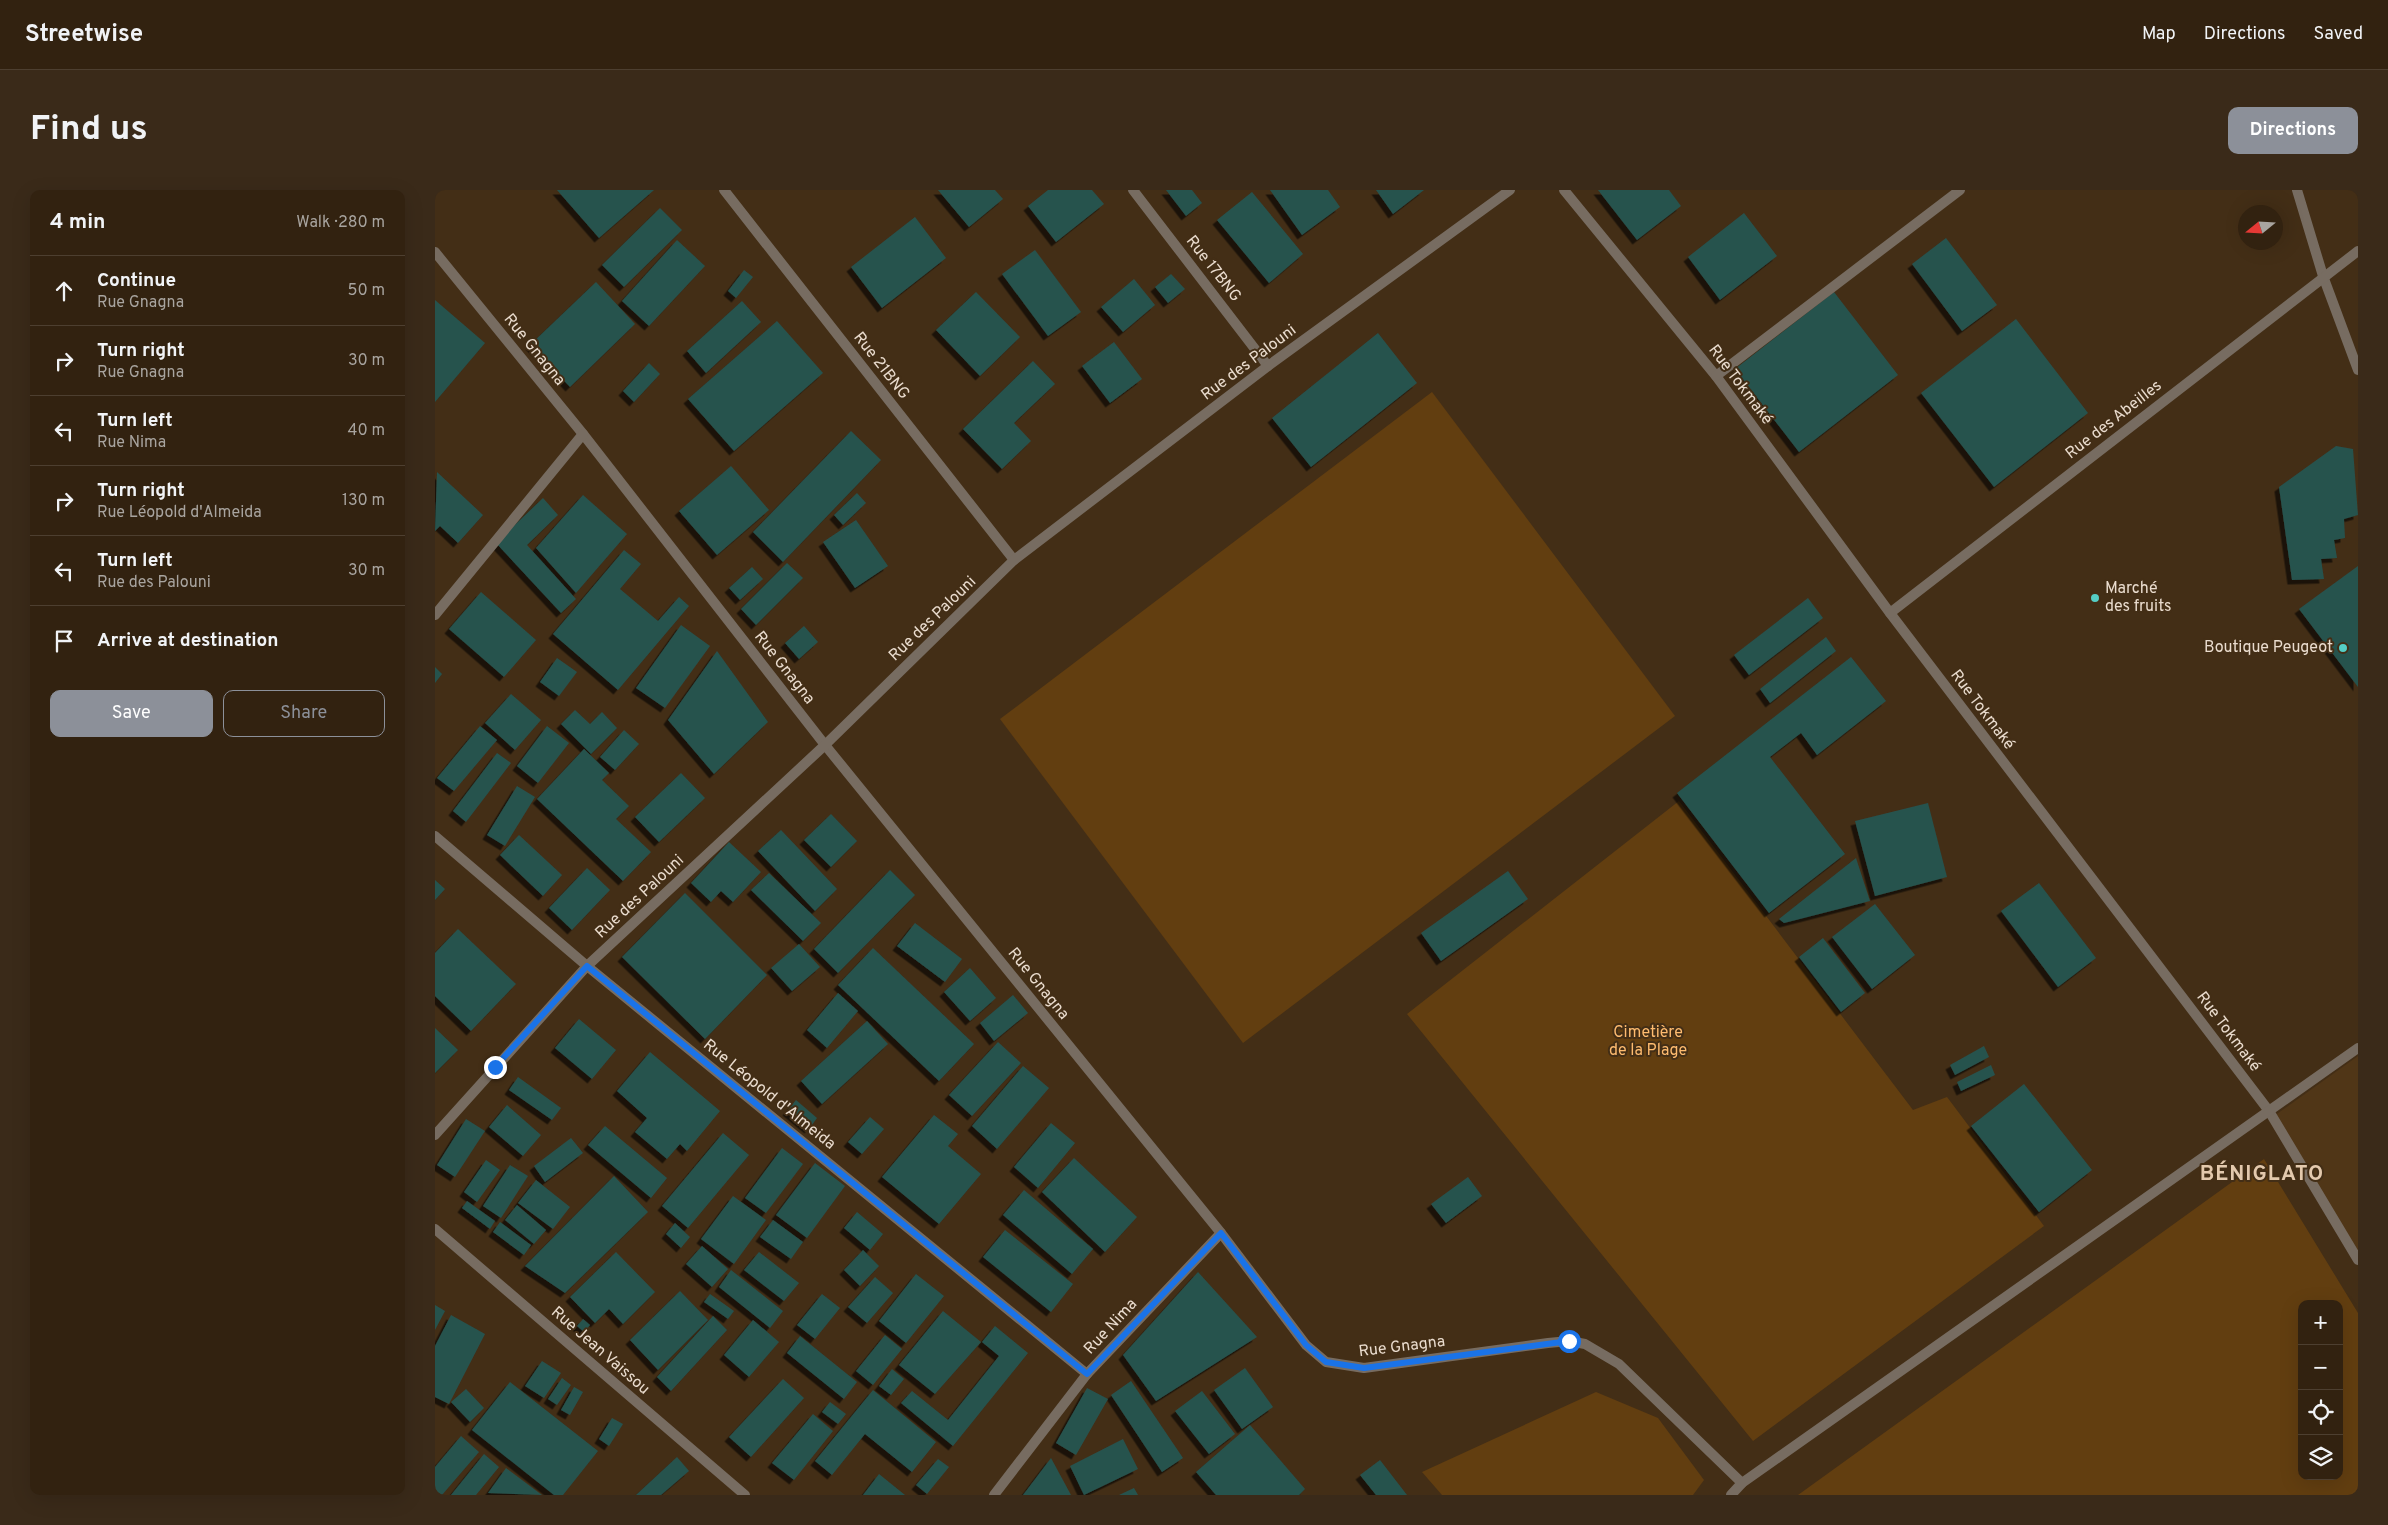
<!DOCTYPE html>
<meta charset="utf-8">
<style>
body{margin:0;font-family:Overpass,sans-serif;background:#3a2a19;color:#f1f3f6}
.controls{position:absolute;right:15px;bottom:15px;display:grid;overflow:hidden;border-radius:10px;box-shadow:0 5px 20px #0002}
.controls button{width:45px;height:45px;display:grid;place-items:center;padding:0;border:0;border-bottom:1px solid #4d3f30;background:#322210;color:#f1f3f6;font:25px sans-serif}
.compass{position:absolute;left:1803px;top:15px;width:45px;height:45px;border-radius:50%;background:#322210;box-shadow:0 5px 20px #0002;rotate:252deg}
.stop{position:absolute;width:15px;height:15px;margin:-11px;border:4px solid #1a73e8;border-radius:50%;background:#fff}
.stop.end{background:#1a73e8;border-color:#fff;box-shadow:0 1px 5px #0008}
.list{margin:0;padding:0;list-style:none}
h2{display:flex;justify-content:space-between;align-items:center;height:65px;margin:0;padding:0 20px;font-size:21px}
h2 small{font-size:16px;font-weight:400;color:#a8a49f}
.list li{display:grid;grid-template-columns:32px 1fr auto;gap:15px;align-items:center;box-sizing:border-box;height:70px;padding:0 20px;border-top:1px solid #4d3f30}
.list b{display:block;font-size:19px;white-space:nowrap}
.list p{margin:0;font-size:16px;white-space:nowrap;color:#a8a49f}
.list em{font-size:16px;font-style:normal;color:#a8a49f}
.actions{display:flex;gap:10px;padding:15px 20px}
.actions a{flex:1;padding:11px 0;border:1px solid #8c9099;border-radius:10px;text-align:center;font-size:18px;color:#8c9099}
.actions .main{background:#8c9099;color:#fff}
.icon{flex:none;width:28px;height:28px;fill:none;stroke:currentColor;stroke-width:2;stroke-linecap:round;stroke-linejoin:round}
.map{position:relative;flex:none;width:1923px;height:1305px;overflow:hidden;border-radius:10px}
header{display:flex;align-items:center;gap:30px;box-sizing:border-box;height:70px;padding:0 25px;background:#322210;border-bottom:1px solid #4d3f30}
header strong{font-size:24px}
nav{display:flex;gap:28px;margin-inline-start:auto;font-size:18px}
.intro{display:flex;align-items:center;justify-content:space-between;box-sizing:border-box;height:120px;padding:0 30px}
h1{margin:0;font-size:35px}
.button{padding:12px 22px;border-radius:10px;background:#8c9099;color:#fff;font-size:18px;font-weight:700}
main{display:flex;gap:30px;padding:0 30px}
aside{flex:1;background:#322210;border-radius:10px;box-shadow:0 5px 20px #0002}
.map>svg:first-child{display:block}
.built{fill:#503617}
.green{fill:#623e10;fill-rule:evenodd}
.building{fill:#27524e;filter:url(#shadow)}
.lines{fill:none;stroke-linecap:round;stroke-linejoin:round}
.street{stroke:#776c61;stroke-width:10}
.route{stroke:#1a73e8;stroke-width:6}
.poi-dot{fill:#55cec5;stroke:#432e16;stroke-width:2}
.labels{text-anchor:middle;dominant-baseline:central;stroke-width:4;stroke-linejoin:round;paint-order:stroke}
.street-label{font-size:16px;fill:#eadcce;stroke:#432e16}
.poi-label{font-size:16px;fill:#eadcce;stroke:#432e16;text-anchor:start}
.park-label{font-size:16px;fill:#febb6f;stroke:#432e16}
.district-label{font-size:21px;font-weight:bold;letter-spacing:1px;fill:#e3c9ad;stroke:#432e16}
</style>
<header>
<strong>Streetwise</strong>
<nav><a>Map</a><a>Directions</a><a>Saved</a></nav>
</header>
<div class="intro"><h1>Find us</h1><a class="button">Directions</a></div>
<main>
<aside>
<h2>4 min<small>Walk · 280 m</small></h2>
<ul class="list">
<li><svg class="icon" aria-label="ahead" viewBox="0 0 24 24"><path d="M12 20V5M6 11l6-6 6 6"/></svg><div><b>Continue</b><p>Rue Gnagna</p></div><em>50 m</em></li>
<li><svg class="icon" aria-label="right" viewBox="0 0 24 24"><path d="M7 20v-9h11M14 6l5 5-5 5"/></svg><div><b>Turn right</b><p>Rue Gnagna</p></div><em>30 m</em></li>
<li><svg class="icon" aria-label="left" viewBox="0 0 24 24"><path d="M17 20v-9H6M10 6l-5 5 5 5"/></svg><div><b>Turn left</b><p>Rue Nima</p></div><em>40 m</em></li>
<li><svg class="icon" aria-label="right" viewBox="0 0 24 24"><path d="M7 20v-9h11M14 6l5 5-5 5"/></svg><div><b>Turn right</b><p>Rue Léopold d'Almeida</p></div><em>130 m</em></li>
<li><svg class="icon" aria-label="left" viewBox="0 0 24 24"><path d="M17 20v-9H6M10 6l-5 5 5 5"/></svg><div><b>Turn left</b><p>Rue des Palouni</p></div><em>30 m</em></li>
<li><svg class="icon" aria-label="arrive" viewBox="0 0 24 24"><path d="M6 21V4h12l-3 4 3 4H6"/></svg><div><b>Arrive at destination</b></div></li>
</ul>
<div class="actions"><a class="main">Save</a><a>Share</a></div>
</aside>
<div class="map">
<svg width="1923" height="1305" viewBox="0 0 1923 1305">
<defs>
<filter id="shadow"><feDropShadow dx="-4.5" dy="4.5" stdDeviation="0" flood-color="#0009"/></filter>
</defs>
<rect width="100%" height="100%" fill="#432e16"/>
<polygon class="built" points="1923,866 1923,1061 1839,926"/>
<g class="green">
<polygon points="997,202 1240,526 808,853 565,529"/>
<polygon points="1244,611 1478,920 1512,907 1609,1036 1318,1251 972,824"/>
<path d="M1829,969l94,154v182h-560zM1867,1114h37v172h-37z"/>
<polygon points="1161,1202 1223,1228 1269,1290 1258,1305 1007,1305 987,1282"/>
</g>
<g class="building">
<polygon points="122,0 219,0 164,48"/>
<polygon points="503,0 560,0 568,9 534,37"/>
<polygon points="613,0 657,0 669,14 621,52 593,16"/>
<polygon points="731,0 757,0 767,13 751,26"/>
<polygon points="835,0 893,0 905,17 867,45"/>
<polygon points="941,0 989,0 958,24"/>
<polygon points="1163,0 1234,0 1246,16 1202,50"/>
<polygon points="817,2 868,64 834,93 782,30"/>
<polygon points="225,18 247,40 189,97 167,75"/>
<polygon points="1309,23 1342,66 1285,110 1253,67"/>
<polygon points="480,27 511,68 447,118 416,77"/>
<polygon points="1511,48 1562,115 1527,141 1477,74"/>
<polygon points="242,50 270,76 214,136 187,111"/>
<polygon points="600,60 646,122 613,146 567,84"/>
<polygon points="309,80 318,87 301,108 293,101"/>
<polygon points="736,84 750,99 733,113 720,97"/>
<polygon points="699,89 720,115 688,142 666,117"/>
<polygon points="161,92 200,134 135,197 95,155"/>
<polygon points="541,102 585,147 545,186 501,140"/>
<polygon points="1399,102 1463,185 1364,262 1300,179"/>
<polygon points="0,110 50,153 0,212"/>
<polygon points="307,111 326,132 271,183 252,161"/>
<polygon points="1581,129 1653,223 1559,297 1486,203"/>
<polygon points="342,131 388,183 299,261 253,209"/>
<polygon points="943,143 982,193 876,277 837,228"/>
<polygon points="679,152 707,189 675,213 647,176"/>
<polygon points="598,171 620,194 579,233 596,251 567,279 528,239"/>
<polygon points="214,173 225,184 199,212 188,201"/>
<polygon points="416,241 446,270 348,372 318,342"/>
<polygon points="1901,256 1918,259 1923,325 1909,329 1910,348 1899,350 1902,368 1886,369 1889,389 1857,390 1844,297"/>
<polygon points="296,276 334,320 282,365 244,321"/>
<polygon points="2,282 48,325 23,353 5,336 0,341"/>
<polygon points="422,303 431,313 408,335 399,325"/>
<polygon points="148,305 192,344 141,403 101,358"/>
<polygon points="108,308 123,325 92,355 141,409 126,423 61,353"/>
<polygon points="421,330 453,376 420,398 388,352"/>
<polygon points="189,360 206,374 185,399 223,431 244,407 254,416 183,500 118,444"/>
<polygon points="352,373 368,388 321,435 306,419"/>
<polygon points="1923,376 1923,497 1864,419"/>
<polygon points="317,377 328,389 305,410 294,398"/>
<polygon points="46,402 101,450 69,487 14,439"/>
<polygon points="1373,408 1388,428 1314,485 1299,465"/>
<polygon points="246,435 275,456 230,518 201,498"/>
<polygon points="369,436 383,452 364,469 350,453"/>
<polygon points="1391,447 1401,461 1335,513 1325,499"/>
<polygon points="282,461 333,532 279,584 233,530"/>
<polygon points="1416,467 1451,511 1382,565 1366,543 1335,567 1410,664 1334,723 1242,603"/>
<polygon points="122,468 142,482 124,506 105,492"/>
<polygon points="0,477 7,484 0,493"/>
<polygon points="76,504 106,530 80,560 50,533"/>
<polygon points="140,520 155,534 167,522 182,538 156,564 126,534"/>
<polygon points="45,536 62,550 19,601 2,588"/>
<polygon points="112,536 134,553 103,593 82,576"/>
<polygon points="189,540 204,554 180,580 165,567"/>
<polygon points="149,559 174,583 167,590 194,616 181,629 216,662 188,691 102,609"/>
<polygon points="62,563 76,573 31,632 18,621"/>
<polygon points="246,583 270,608 224,652 200,627"/>
<polygon points="82,596 100,607 70,656 52,645"/>
<polygon points="1493,613 1512,687 1440,706 1420,631"/>
<polygon points="396,624 422,651 396,677 369,650"/>
<polygon points="346,640 402,699 380,721 323,661"/>
<polygon points="84,645 127,685 108,706 65,665"/>
<polygon points="294,652 326,682 298,712 286,701 276,712 256,693"/>
<polygon points="1421,668 1435,711 1349,733 1344,729"/>
<polygon points="152,678 175,700 137,740 114,718"/>
<polygon points="455,680 480,705 403,783 379,759"/>
<polygon points="1073,681 1093,709 1006,771 986,743"/>
<polygon points="334,683 386,733 368,751 316,700"/>
<polygon points="0,690 10,699 0,710"/>
<polygon points="1604,693 1661,768 1623,797 1566,721"/>
<polygon points="250,703 332,785 270,849 187,767"/>
<polygon points="1440,714 1480,765 1437,799 1397,747"/>
<polygon points="480,733 527,769 510,792 462,756"/>
<polygon points="23,739 81,794 36,841 0,806 0,763"/>
<polygon points="1388,748 1430,803 1406,822 1364,767"/>
<polygon points="364,754 385,777 357,801 336,778"/>
<polygon points="438,758 539,854 504,891 403,795"/>
<polygon points="535,778 561,808 535,831 509,802"/>
<polygon points="403,803 423,821 392,858 372,840"/>
<polygon points="578,805 593,823 559,851 545,833"/>
<polygon points="144,829 181,860 157,889 120,858"/>
<polygon points="432,831 453,854 387,914 366,891"/>
<polygon points="0,838 23,860 0,883"/>
<polygon points="563,852 586,873 537,926 514,905"/>
<polygon points="1549,856 1554,867 1520,885 1515,875"/>
<polygon points="215,862 285,921 252,961 245,954 232,969 200,942 212,928 182,901"/>
<polygon points="1556,875 1560,885 1526,901 1522,892"/>
<polygon points="588,876 614,898 562,959 537,936"/>
<polygon points="83,887 126,918 117,930 74,900"/>
<polygon points="1589,894 1657,980 1604,1022 1536,936"/>
<polygon points="361,910 382,928 374,939 352,921"/>
<polygon points="72,915 106,945 88,966 54,937"/>
<polygon points="499,925 523,944 513,956 546,984 504,1034 447,987"/>
<polygon points="435,927 449,939 427,964 413,952"/>
<polygon points="31,929 50,941 20,987 2,975"/>
<polygon points="616,933 640,953 603,998 579,977"/>
<polygon points="170,936 232,988 216,1008 153,955"/>
<polygon points="288,943 314,965 253,1038 227,1016"/>
<polygon points="136,948 148,963 110,992 99,976"/>
<polygon points="347,958 368,974 331,1023 310,1008"/>
<polygon points="639,968 702,1027 670,1062 607,1002"/>
<polygon points="51,970 65,980 42,1012 29,1002"/>
<polygon points="380,973 410,996 372,1048 341,1025"/>
<polygon points="75,975 93,986 66,1028 48,1016"/>
<polygon points="179,986 213,1022 130,1103 90,1076"/>
<polygon points="1033,987 1047,1006 1011,1033 996,1014"/>
<polygon points="101,990 135,1017 118,1039 83,1013"/>
<polygon points="589,1000 658,1059 637,1084 568,1025"/>
<polygon points="298,1006 331,1030 299,1074 266,1049"/>
<polygon points="32,1011 60,1031 55,1039 27,1018"/>
<polygon points="82,1015 111,1040 99,1054 70,1030"/>
<polygon points="422,1022 448,1044 435,1060 409,1038"/>
<polygon points="338,1030 368,1052 356,1069 325,1047"/>
<polygon points="65,1032 96,1055 89,1065 58,1042"/>
<polygon points="240,1033 255,1047 246,1058 231,1044"/>
<polygon points="570,1040 638,1094 616,1122 548,1067"/>
<polygon points="267,1056 293,1079 277,1097 251,1074"/>
<polygon points="428,1060 444,1076 425,1096 409,1080"/>
<polygon points="181,1062 220,1102 188,1134 174,1119 160,1133 135,1107"/>
<polygon points="324,1062 364,1093 349,1111 309,1080"/>
<polygon points="296,1080 348,1121 335,1138 284,1097"/>
<polygon points="763,1082 822,1147 721,1211 688,1165"/>
<polygon points="481,1084 509,1106 471,1153 444,1131"/>
<polygon points="440,1087 458,1103 432,1133 413,1117"/>
<polygon points="245,1101 273,1130 223,1180 195,1150"/>
<polygon points="275,1104 299,1121 293,1129 269,1112"/>
<polygon points="387,1104 405,1118 380,1149 362,1135"/>
<polygon points="0,1115 10,1121 0,1140"/>
<polygon points="508,1121 546,1152 500,1204 464,1175"/>
<polygon points="16,1125 50,1144 14,1214 0,1207 0,1156"/>
<polygon points="278,1126 292,1140 236,1201 222,1187"/>
<polygon points="148,1129 155,1135 149,1142 142,1136"/>
<polygon points="318,1130 344,1152 314,1187 289,1165"/>
<polygon points="560,1136 593,1163 518,1256 466,1213 477,1201 513,1230 564,1166 547,1152"/>
<polygon points="450,1145 467,1159 438,1195 421,1181"/>
<polygon points="365,1146 422,1192 409,1209 352,1163"/>
<polygon points="107,1171 126,1183 109,1208 90,1196"/>
<polygon points="810,1178 838,1217 807,1239 779,1200"/>
<polygon points="457,1179 469,1189 456,1205 444,1196"/>
<polygon points="127,1188 136,1195 122,1215 113,1209"/>
<polygon points="348,1189 369,1208 316,1267 294,1247"/>
<polygon points="696,1191 748,1268 727,1282 676,1205"/>
<polygon points="75,1192 163,1261 128,1305 119,1305 37,1240"/>
<polygon points="139,1197 148,1202 135,1225 126,1220"/>
<polygon points="652,1198 673,1209 641,1265 621,1253"/>
<polygon points="31,1199 49,1218 35,1232 16,1212"/>
<polygon points="438,1200 501,1252 477,1282 430,1244 397,1285 380,1271"/>
<polygon points="767,1201 800,1244 774,1264 740,1221"/>
<polygon points="395,1212 411,1224 403,1234 387,1222"/>
<polygon points="378,1224 398,1241 359,1290 337,1273"/>
<polygon points="177,1228 188,1234 174,1256 164,1249"/>
<polygon points="815,1235 870,1299 864,1305 781,1305 761,1282"/>
<polygon points="26,1246 44,1262 7,1305 0,1305 0,1277"/>
<polygon points="688,1249 703,1279 649,1305 635,1276"/>
<polygon points="49,1264 64,1277 41,1305 16,1305"/>
<polygon points="242,1267 254,1281 226,1305 201,1305"/>
<polygon points="616,1268 636,1305 588,1305"/>
<polygon points="503,1269 514,1277 492,1304 481,1295"/>
<polygon points="945,1270 972,1305 941,1305 925,1285"/>
<polygon points="71,1278 107,1305 53,1303"/>
<polygon points="444,1284 470,1305 428,1305"/>
<polygon points="699,1298 703,1305 684,1305"/>
</g>
<g class="lines">
<g class="street">
<polyline points="289,0 579,370"/>
<polyline points="698,0 833,176"/>
<polyline points="1129,0 1281,186 1455,423 1834,921 1923,1070"/>
<polyline points="1862,0 1888,86 1923,180"/>
<polyline points="0,62 148,244 390,555 786,1043 871,1155 891,1172 929,1178 1113,1153 1134,1151 1150,1154 1184,1174 1307,1293"/>
<polyline points="1281,186 1525,0"/>
<polyline points="1455,423 1923,61"/>
<polyline points="0,425 148,244"/>
<polyline points="0,646 152,776 652,1184"/>
<polyline points="0,945 152,776 390,555 579,370 833,176 1075,0"/>
<polyline points="0,1039 310,1305"/>
<polyline points="559,1305 652,1184 786,1043"/>
<polyline points="1296,1305 1307,1293 1923,858"/>
</g>
</g>
<g class="lines">
<polyline class="route" points="60,877 152,776 652,1184 786,1043 871,1155 891,1172 929,1178 1134,1151"/>
</g>
<g class="poi-dot">
<circle cx="1660" cy="408" r="5"/>
<circle cx="1908" cy="458" r="5"/>
</g>
<g class="labels">
<g class="street-label">
<text transform="translate(778 79) rotate(52)">Rue 17BNG</text>
<text transform="translate(99 160) rotate(51)">Rue Gnagna</text>
<text transform="translate(814 173) rotate(-37)">Rue des Palouni</text>
<text transform="translate(446 176) rotate(52)">Rue 21BNG</text>
<text transform="translate(1305 195) rotate(53)">Rue Tokmaké</text>
<text transform="translate(1679 230) rotate(-38)">Rue des Abeilles</text>
<text transform="translate(498 429) rotate(-44)">Rue des Palouni</text>
<text transform="translate(349 478) rotate(52)">Rue Gnagna</text>
<text transform="translate(1547 520) rotate(53)">Rue Tokmaké</text>
<text transform="translate(205 707) rotate(-43)">Rue des Palouni</text>
<text transform="translate(603 794) rotate(51)">Rue Gnagna</text>
<text transform="translate(1793 842) rotate(53)">Rue Tokmaké</text>
<text transform="translate(334 905) rotate(39)">Rue Léopold d'Almeida</text>
<text transform="translate(676 1137) rotate(-47)">Rue Nima</text>
<text transform="translate(967 1157) rotate(-7)">Rue Gnagna</text>
<text transform="translate(165 1161) rotate(41)">Rue Jean Vaissou</text>
</g>
<g class="poi-label">
<text x="1670" y="399">Marché<tspan x="1670" dy="18">des fruits</tspan></text>
<text x="1898" y="458" text-anchor="end">Boutique Peugeot</text>
</g>
<g class="park-label">
<text x="1213" y="843">Cimetière<tspan x="1213" dy="18">de la Plage</tspan></text>
</g>
<g class="district-label">
<text x="1827" y="984">BÉNIGLATO</text>
</g>
</g>
</svg>
<div class="controls">
<button>+</button>
<button>−</button>
<button><svg class="icon" aria-label="locate" viewBox="0 0 24 24"><circle cx="12" cy="12" r="6"/><path d="M12 2v4M12 18v4M2 12h4M18 12h4"/></svg></button>
<button><svg class="icon" aria-label="layers" viewBox="0 0 24 24"><path d="M12 4l9 5-9 5-9-5zM3 14l9 5 9-5"/></svg></button>
</div>
<svg class="compass" viewBox="-18 -18 36 36"><path d="M0-13l5 13h-10z" fill="#e53935"/><path d="M0 13l5-13h-10z" fill="#a8a49f"/></svg>
<div class="stop" style="left:1134px;top:1151px"></div>
<div class="stop end" style="left:60px;top:877px"></div>
</div>
</main>
